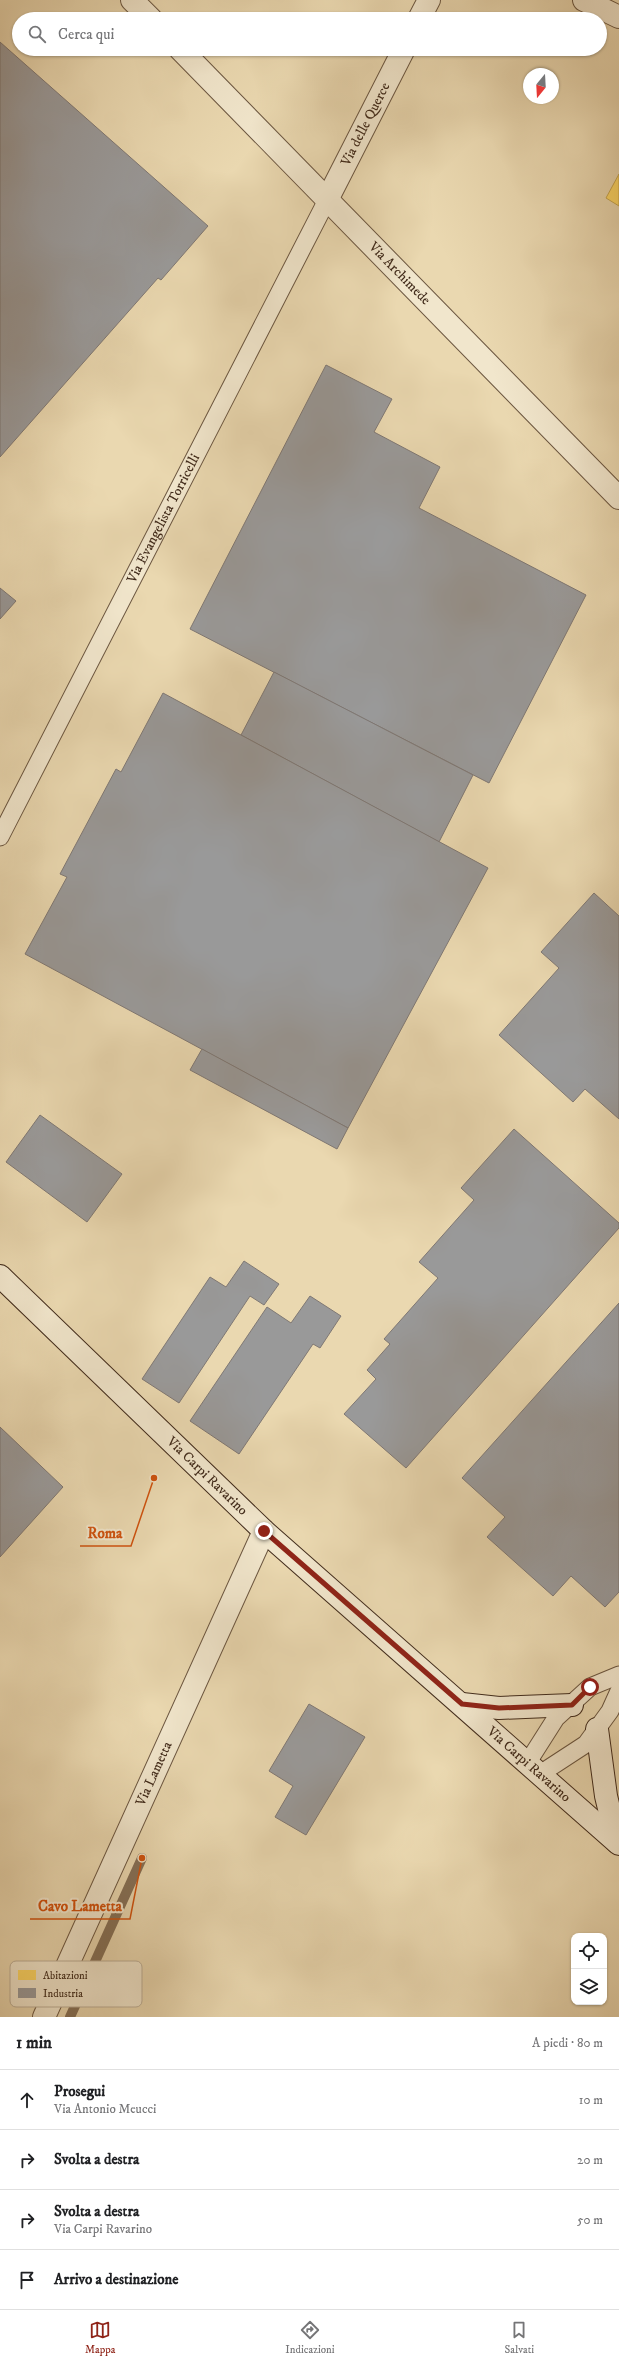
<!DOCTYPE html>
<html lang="it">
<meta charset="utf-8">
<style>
body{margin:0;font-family:"IM FELL DW Pica",serif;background:#f6f6f6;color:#202124}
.controls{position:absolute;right:12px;bottom:12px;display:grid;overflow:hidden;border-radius:8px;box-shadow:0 1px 3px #0004}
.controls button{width:36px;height:36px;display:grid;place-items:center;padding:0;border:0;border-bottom:1px solid #e0e0e0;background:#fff;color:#202124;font:20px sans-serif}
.compass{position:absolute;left:523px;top:68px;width:36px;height:36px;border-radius:50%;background:#fff;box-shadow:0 1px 3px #0004;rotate:198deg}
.stop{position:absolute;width:12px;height:12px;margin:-9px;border:3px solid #8f2418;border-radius:50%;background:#fff}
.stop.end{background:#8f2418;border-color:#fff;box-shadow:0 1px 4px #0008}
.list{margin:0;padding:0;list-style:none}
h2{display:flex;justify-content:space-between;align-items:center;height:52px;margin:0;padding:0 16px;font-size:17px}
h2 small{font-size:13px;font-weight:400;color:#757577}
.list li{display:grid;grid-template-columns:26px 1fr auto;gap:12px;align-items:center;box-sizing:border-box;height:60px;padding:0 16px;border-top:1px solid #e0e0e0}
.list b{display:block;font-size:15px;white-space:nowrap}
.list p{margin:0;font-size:13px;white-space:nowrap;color:#757577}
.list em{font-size:13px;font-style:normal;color:#757577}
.icon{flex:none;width:22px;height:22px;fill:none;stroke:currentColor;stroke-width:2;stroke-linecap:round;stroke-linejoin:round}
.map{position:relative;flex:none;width:619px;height:2017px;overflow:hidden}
.search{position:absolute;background:#fff;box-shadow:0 1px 3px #0004;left:12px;right:12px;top:12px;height:44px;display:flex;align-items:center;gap:10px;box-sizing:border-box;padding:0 14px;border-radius:22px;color:#757577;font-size:15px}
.sheet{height:292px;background:#fff}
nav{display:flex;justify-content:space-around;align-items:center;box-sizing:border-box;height:56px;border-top:1px solid #e0e0e0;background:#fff;font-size:11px;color:#757577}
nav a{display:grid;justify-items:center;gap:2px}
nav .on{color:#8f2418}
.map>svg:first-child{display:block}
.homes{fill:#ffd966;stroke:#c6a550}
.industry{fill:#999;stroke:#7f7874}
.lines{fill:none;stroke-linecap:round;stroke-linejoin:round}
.stream{stroke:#857057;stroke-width:10}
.service-casing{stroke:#6c5741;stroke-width:19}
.minor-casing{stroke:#6c5741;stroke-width:24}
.tertiary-casing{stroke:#6c5741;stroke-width:24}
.secondary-casing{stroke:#422c1c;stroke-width:24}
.service{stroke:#f1e6cc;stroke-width:17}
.minor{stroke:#f1e6cc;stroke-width:22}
.tertiary{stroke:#f1e6cc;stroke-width:22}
.secondary{stroke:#f1e6cc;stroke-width:22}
.route{stroke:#8f2418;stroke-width:5}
.labels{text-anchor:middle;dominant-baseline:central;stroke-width:4;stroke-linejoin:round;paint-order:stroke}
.street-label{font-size:14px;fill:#422c1c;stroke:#f1e6cc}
.key{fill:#f1e6cc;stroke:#bcae97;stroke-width:1}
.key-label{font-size:11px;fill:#422c1c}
.leader{fill:none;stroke:#cf520e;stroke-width:1.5}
.callout-dot{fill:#cf520e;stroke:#f1e6cc;stroke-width:1.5}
.callout-label{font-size:15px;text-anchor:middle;font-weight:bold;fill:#cf520e;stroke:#f1e6cc;stroke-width:4;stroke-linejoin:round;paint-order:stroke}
</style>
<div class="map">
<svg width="619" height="2017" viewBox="0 0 619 2017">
<rect width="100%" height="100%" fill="#ead8b0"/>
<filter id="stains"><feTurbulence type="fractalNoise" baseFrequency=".005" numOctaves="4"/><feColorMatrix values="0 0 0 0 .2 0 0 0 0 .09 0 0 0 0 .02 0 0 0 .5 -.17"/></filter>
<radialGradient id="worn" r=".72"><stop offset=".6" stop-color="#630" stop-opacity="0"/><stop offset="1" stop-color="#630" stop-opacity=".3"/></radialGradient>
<polygon class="homes" points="619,174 619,206 606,198"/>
<g class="industry">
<polygon points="0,42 208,226 161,280 158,278 0,457"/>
<polygon points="326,365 392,399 374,432 440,467 419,508 586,595 489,783 190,629"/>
<polygon points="0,588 16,601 0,619"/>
<polygon points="274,672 473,775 439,842 241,735"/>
<polygon points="163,693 488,868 348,1128 25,954 67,877 60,874 116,769 121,772"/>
<polygon points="594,893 619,916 619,1119 585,1089 573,1102 499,1035 559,968 541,952"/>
<polygon points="202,1049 348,1128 337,1149 190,1070"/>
<polygon points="40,1115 122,1174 87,1222 6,1162"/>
<polygon points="514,1129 619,1223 619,1228 406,1468 344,1414 376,1379 367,1370 390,1344 384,1339 438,1278 419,1262 474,1200 461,1188"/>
<polygon points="244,1261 279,1284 264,1305 250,1296 179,1403 142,1379 210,1277 226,1287"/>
<polygon points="310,1296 341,1316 320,1348 313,1344 239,1454 190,1421 267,1307 291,1323"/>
<polygon points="619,1303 619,1592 605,1607 571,1576 553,1596 487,1537 505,1517 462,1478"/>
<polygon points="0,1427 63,1487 0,1557"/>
<polygon points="309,1704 365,1737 306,1835 275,1817 293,1786 269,1771"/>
</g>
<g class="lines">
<polyline class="stream" points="70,2017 142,1858"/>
<g class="service-casing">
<g id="service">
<path id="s1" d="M0,837l327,-637"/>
<polyline points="528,1762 556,1718 590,1687 619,1675"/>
<polyline points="540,1774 586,1744 610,1711 619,1691"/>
</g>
</g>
<g class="minor-casing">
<g id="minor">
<polyline points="132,0 151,19"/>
<polyline points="584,0 619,17"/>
<polyline points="419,19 429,0"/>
<path id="s2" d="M180,49l439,449"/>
<path id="s3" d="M327,200l77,-151"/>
</g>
</g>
<g class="tertiary-casing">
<g id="tertiary">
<path id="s4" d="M44,2017l220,-486"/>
</g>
</g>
<g class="secondary-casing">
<g id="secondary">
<path id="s5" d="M0,1276l264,255 355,313"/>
<polyline points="462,1704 499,1708 572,1705"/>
<polyline points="597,1729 606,1796 617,1842"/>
</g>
</g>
<use href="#service" class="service"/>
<use href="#minor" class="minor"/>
<use href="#tertiary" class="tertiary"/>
<use href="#secondary" class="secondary"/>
</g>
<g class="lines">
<polyline class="route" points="264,1531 462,1704 499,1708 572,1705 590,1687"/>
</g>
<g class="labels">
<g class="street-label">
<text stroke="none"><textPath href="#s3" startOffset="85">Via delle Querce</textPath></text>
<text stroke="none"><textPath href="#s2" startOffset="314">Via Archimede</textPath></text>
<text stroke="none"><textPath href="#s1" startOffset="358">Via Evangelista Torricelli</textPath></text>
<text stroke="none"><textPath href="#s5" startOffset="288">Via Carpi Ravarino</textPath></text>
<text stroke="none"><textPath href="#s5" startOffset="720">Via Carpi Ravarino</textPath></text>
<text stroke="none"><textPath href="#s4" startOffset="267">Via Lametta</textPath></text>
</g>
</g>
<rect x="10" y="1961" width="132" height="46" rx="6" class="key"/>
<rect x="18" y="1970" width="18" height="10" fill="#ffd966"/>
<rect x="18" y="1988" width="18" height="10" fill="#999"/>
<g class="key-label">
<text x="43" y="1979">Abitazioni</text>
<text x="43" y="1997">Industria</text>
</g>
<path class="leader" d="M154 1478L131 1546H80M142 1858L130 1919H30"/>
<g class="callout-dot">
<circle cx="154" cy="1478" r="4"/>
<circle cx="142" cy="1858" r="4"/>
</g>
<g class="callout-label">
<text x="105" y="1538">Roma</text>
<text x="80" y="1911">Cavo Lametta</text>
</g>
<rect width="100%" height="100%" filter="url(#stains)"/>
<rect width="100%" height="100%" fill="url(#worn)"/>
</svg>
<div class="controls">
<button><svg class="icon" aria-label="locate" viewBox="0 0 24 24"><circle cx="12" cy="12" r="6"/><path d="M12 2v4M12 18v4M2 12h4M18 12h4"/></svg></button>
<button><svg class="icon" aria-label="layers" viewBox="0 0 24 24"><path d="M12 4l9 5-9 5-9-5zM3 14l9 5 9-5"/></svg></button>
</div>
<svg class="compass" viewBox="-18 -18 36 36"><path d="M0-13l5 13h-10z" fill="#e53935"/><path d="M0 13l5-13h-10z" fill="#757577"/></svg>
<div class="stop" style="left:590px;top:1687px"></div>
<div class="stop end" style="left:264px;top:1531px"></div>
<div class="search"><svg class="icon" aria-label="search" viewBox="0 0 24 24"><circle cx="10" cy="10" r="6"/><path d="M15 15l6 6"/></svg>Cerca qui</div>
</div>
<section class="sheet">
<h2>1 min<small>A piedi · 80 m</small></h2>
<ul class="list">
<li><svg class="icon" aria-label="ahead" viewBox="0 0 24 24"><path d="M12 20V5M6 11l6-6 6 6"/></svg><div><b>Prosegui</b><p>Via Antonio Meucci</p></div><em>10 m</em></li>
<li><svg class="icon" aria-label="right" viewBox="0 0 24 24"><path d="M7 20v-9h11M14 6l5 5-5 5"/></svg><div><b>Svolta a destra</b></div><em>20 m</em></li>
<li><svg class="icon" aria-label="right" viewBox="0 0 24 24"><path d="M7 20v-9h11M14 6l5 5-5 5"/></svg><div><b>Svolta a destra</b><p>Via Carpi Ravarino</p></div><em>50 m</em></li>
<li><svg class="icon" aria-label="arrive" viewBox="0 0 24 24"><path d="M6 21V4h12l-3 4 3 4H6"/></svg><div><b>Arrivo a destinazione</b></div></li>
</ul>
</section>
<nav>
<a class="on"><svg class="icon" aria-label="map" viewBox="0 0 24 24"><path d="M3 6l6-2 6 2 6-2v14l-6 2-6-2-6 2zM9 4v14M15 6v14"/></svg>Mappa</a>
<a><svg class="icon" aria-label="directions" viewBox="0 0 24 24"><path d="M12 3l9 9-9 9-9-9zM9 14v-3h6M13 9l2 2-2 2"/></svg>Indicazioni</a>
<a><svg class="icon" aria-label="saved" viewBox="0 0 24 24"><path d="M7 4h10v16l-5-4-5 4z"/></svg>Salvati</a>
</nav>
